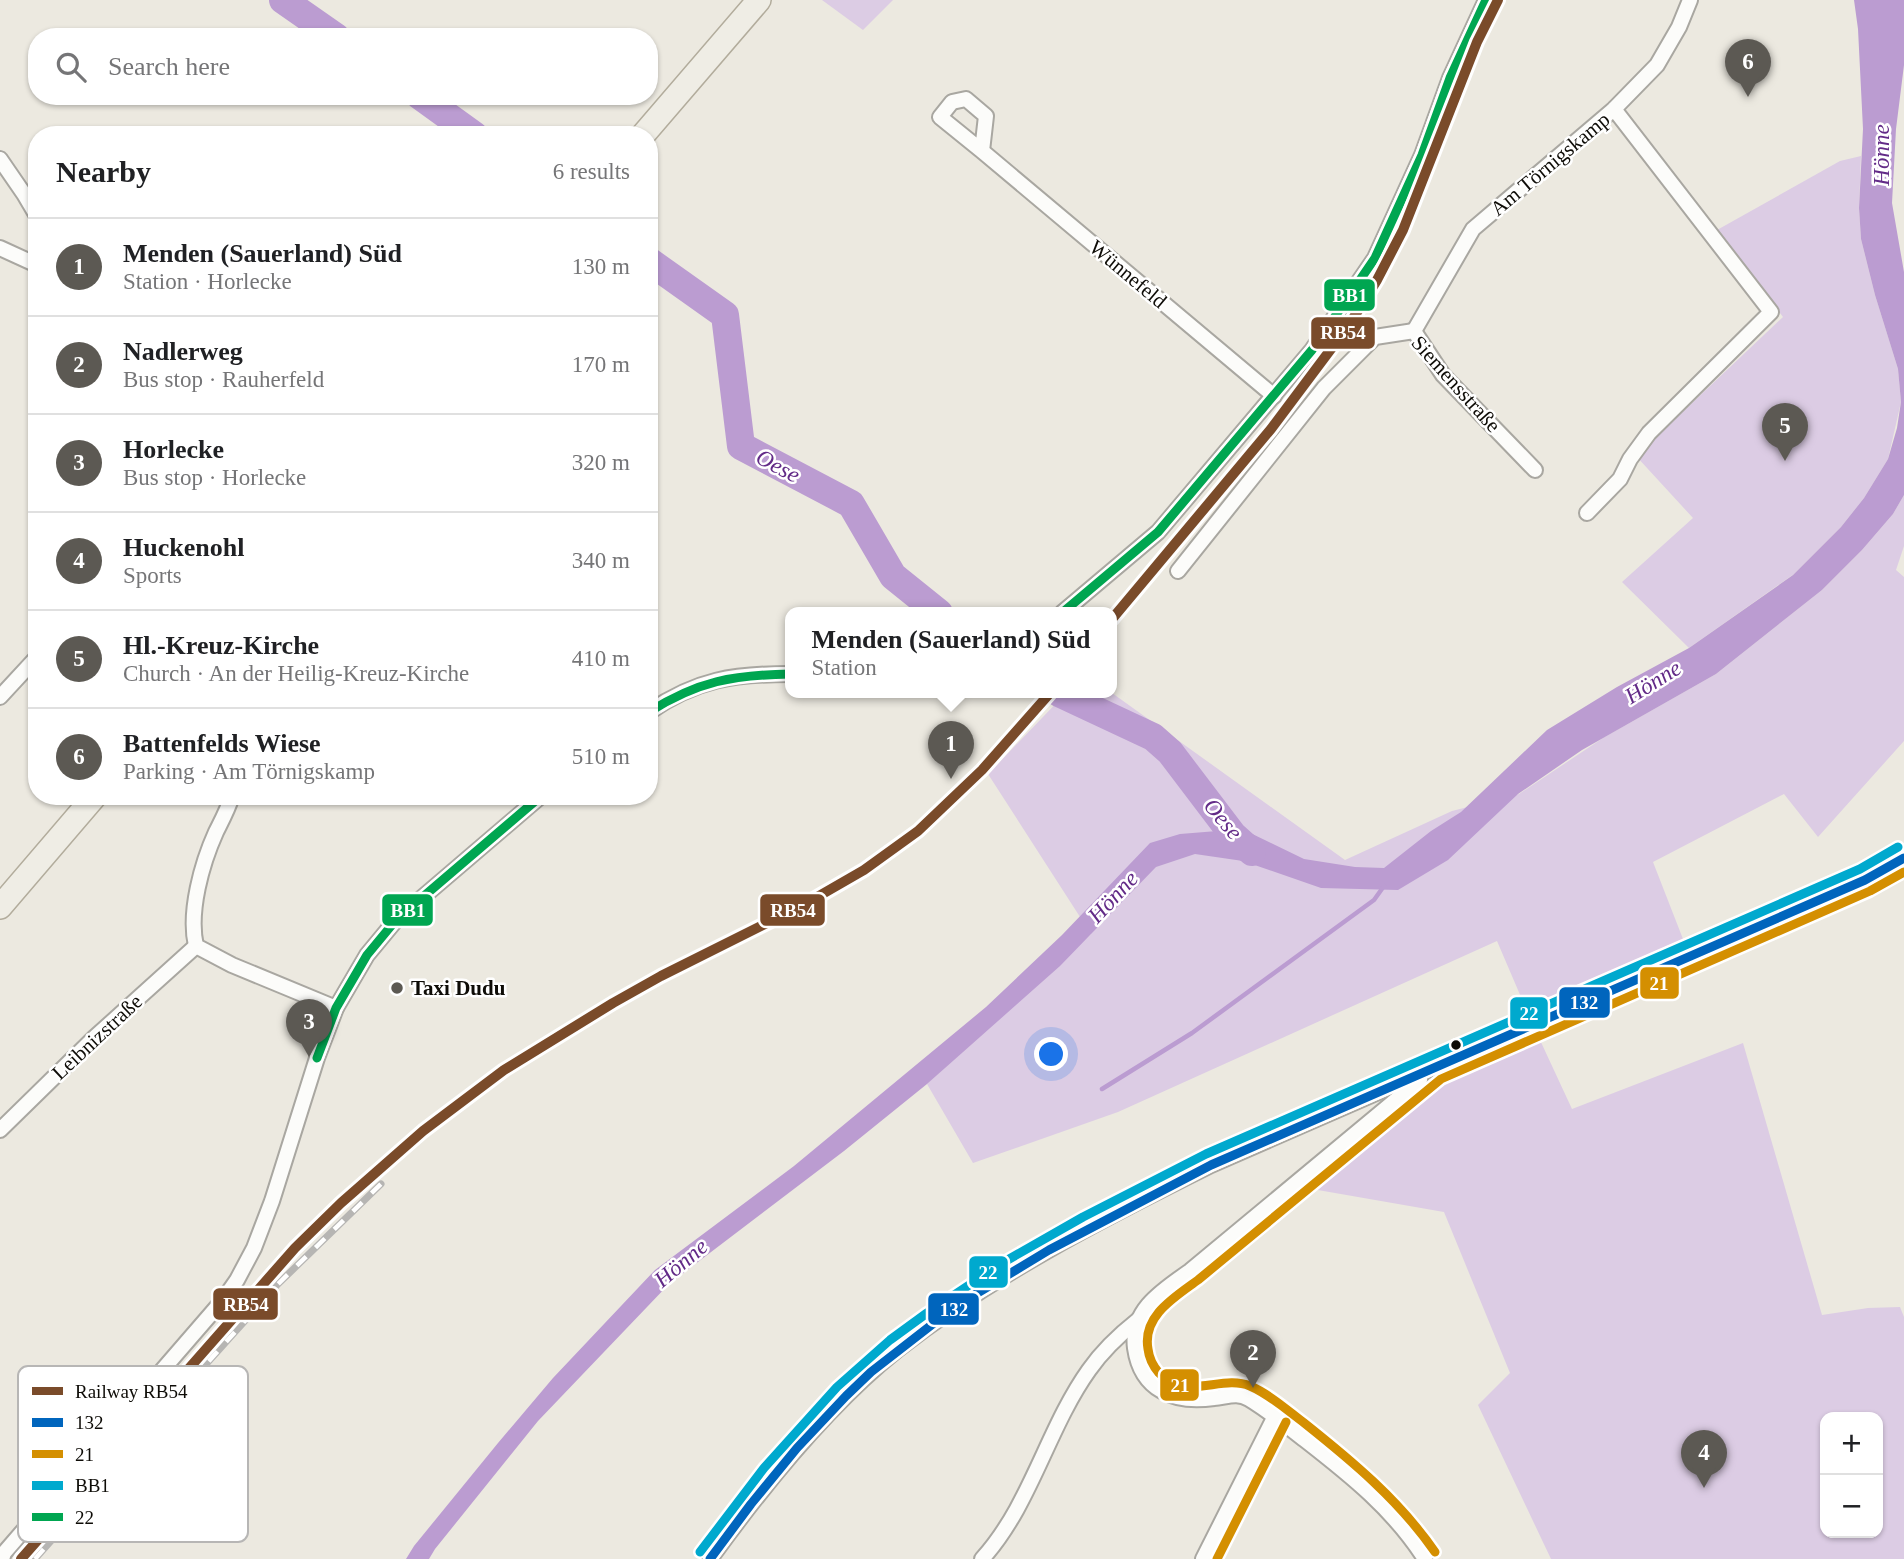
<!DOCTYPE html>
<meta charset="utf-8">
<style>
body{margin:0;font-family:Georgia,serif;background:#f2f2f2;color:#202124}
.controls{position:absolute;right:21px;bottom:21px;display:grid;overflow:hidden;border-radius:14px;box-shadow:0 2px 5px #0004}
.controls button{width:63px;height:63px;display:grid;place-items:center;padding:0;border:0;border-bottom:2px solid #e0e0e0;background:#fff;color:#202124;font:35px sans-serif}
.you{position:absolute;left:1052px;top:1055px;width:24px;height:24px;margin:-18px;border:5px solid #fff;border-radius:50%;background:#1a73e8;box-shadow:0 0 0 10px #1a73e833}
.badge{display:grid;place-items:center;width:46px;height:46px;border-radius:50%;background:#5c5953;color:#fff;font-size:23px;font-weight:700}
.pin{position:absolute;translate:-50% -58px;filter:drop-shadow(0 2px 4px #0008)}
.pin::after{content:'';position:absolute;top:37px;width:24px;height:21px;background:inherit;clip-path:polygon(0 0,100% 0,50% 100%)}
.popup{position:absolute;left:785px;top:607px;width:332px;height:91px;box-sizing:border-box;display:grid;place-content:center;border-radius:14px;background:#fff;filter:drop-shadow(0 2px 5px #0005);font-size:23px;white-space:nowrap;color:#757577}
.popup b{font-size:26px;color:#202124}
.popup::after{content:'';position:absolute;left:50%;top:100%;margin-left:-14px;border:14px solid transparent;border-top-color:#fff}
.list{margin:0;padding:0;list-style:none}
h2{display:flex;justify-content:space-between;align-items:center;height:91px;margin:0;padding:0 28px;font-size:30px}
h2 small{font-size:23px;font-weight:400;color:#757577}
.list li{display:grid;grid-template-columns:46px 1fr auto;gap:21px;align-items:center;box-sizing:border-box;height:98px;padding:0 28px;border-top:2px solid #e0e0e0}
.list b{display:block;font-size:26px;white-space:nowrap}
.list p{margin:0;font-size:23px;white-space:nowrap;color:#757577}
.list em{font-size:23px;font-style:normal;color:#757577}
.icon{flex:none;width:38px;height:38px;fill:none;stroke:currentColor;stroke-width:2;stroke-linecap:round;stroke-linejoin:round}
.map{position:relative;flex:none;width:1904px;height:1559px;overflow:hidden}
.search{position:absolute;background:#fff;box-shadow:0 2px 5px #0004;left:28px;top:28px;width:630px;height:77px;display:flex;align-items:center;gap:18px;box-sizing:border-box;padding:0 24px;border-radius:28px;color:#757577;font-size:26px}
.panel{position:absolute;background:#fff;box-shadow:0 2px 5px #0004;left:28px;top:126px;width:630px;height:679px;border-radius:28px}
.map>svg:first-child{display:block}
.green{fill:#dccce4;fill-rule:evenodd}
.water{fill:#bb9cd1}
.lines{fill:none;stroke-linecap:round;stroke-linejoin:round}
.stream{stroke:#bb9cd1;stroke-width:4.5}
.river{stroke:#bb9cd1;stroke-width:28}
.street-casing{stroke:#a9a7a1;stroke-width:18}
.primary-casing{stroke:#b2ac9c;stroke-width:26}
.street{stroke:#fcfcfa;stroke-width:14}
.primary{stroke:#efede5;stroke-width:23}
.rail-casing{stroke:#b6b5b3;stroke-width:7}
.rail{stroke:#fff;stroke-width:4.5;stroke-dasharray:13;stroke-linecap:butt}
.bus-1-casing{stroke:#fff;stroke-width:14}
.bus-2-casing{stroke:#fff;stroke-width:14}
.bus-3-casing{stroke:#fff;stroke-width:14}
.bus-4-casing{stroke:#fff;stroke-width:14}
.bus-1{stroke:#0065bd;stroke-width:9}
.bus-2{stroke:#d48f01;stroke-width:9}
.bus-3{stroke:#00a9ce;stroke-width:9}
.bus-4{stroke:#00a651;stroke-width:9}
.rail-1-casing{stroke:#fff;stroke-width:16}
.rail-1{stroke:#7a4b2a;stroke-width:10}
.poi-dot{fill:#5c5953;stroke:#fff;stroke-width:2.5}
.bus-dot{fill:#0e0c07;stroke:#fff;stroke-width:2.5}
.labels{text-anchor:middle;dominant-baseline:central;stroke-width:5;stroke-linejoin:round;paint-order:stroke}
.street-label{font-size:21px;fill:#0e0c07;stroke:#fff}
.poi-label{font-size:21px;font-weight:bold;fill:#0e0c07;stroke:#fff;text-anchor:start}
.water-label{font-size:23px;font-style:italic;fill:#622a87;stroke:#fff}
.key{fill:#fff;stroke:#b7b6b5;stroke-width:2}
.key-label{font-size:19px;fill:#0e0c07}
.line-badge{stroke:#fff;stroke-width:2.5}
.badge-label{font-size:19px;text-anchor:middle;font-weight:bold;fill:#fff}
</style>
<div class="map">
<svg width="1904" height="1559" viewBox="0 0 1904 1559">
<rect width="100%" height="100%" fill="#ece9e0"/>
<g class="green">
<polygon points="822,0 893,0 863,30"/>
<polygon points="1861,156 1859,209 1861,239 1875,295 1898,369 1901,402 1888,459 1864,498 1841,527 1794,574 1689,648 1622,582 1693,518 1636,456 1783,317 1717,230 1840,161"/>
<path d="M1904,495v51l-8,24 8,7v164l-86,96 -34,-43 -131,68 37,95 -157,68 39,84 171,-66 79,272 46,-7 32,-1 4,10v242h-353l-73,-154 32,-32 -66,-161 -132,-23 129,-112 92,-52 -36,-84 -379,171 -145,51 -46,-79 164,-150 -103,-160 78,-81h46l233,167 107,-49 67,-17 84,-56 113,-64 106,-84 40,-40 31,-36zM1825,1417h53v116h-53z"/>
</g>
<polygon class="water" points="1854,0 1904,0 1904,65 1896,129 1892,203 1904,272 1904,495 1893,514 1862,550 1822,590 1716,674 1582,750 1518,794 1448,860 1398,890 1321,888 1243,861 1195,854 1156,867 1060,966 927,1084 844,1151 669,1284 538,1421 435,1549 429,1559 406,1559 414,1546 498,1443 553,1378 655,1270 794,1166 986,1007 1062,935 1150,843 1180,834 1242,829 1304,859 1355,867 1384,868 1431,831 1461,812 1547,730 1617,687 1689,648 1793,575 1841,527 1864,498 1888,459 1897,428 1901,402 1898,369 1875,295 1861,239 1859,208 1863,129 1858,29"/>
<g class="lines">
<polyline class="stream" points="1102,1089 1192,1033 1374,900 1384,886"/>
<g class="river">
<polyline points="283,0 336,37"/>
<polyline points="420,96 474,135"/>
<polyline points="649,261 725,315 741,446 851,504 893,576 939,613"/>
<polyline points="1059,693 1153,737 1170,752 1233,835 1252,852"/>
</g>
<g class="street-casing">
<g id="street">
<polyline points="982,151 986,116 966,99 952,102 940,117 982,151 1274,396"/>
<polyline points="0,159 24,194 37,216"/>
<polyline points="0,248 37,265"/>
<polyline points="1414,331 1473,229 1614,109 1657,65 1679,27 1690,0"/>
<polyline points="1414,331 1443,375 1535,470"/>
<polyline points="1587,513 1620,479 1630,459 1649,433 1771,312 1614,109"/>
<polyline points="1178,571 1324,388 1375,337 1414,331"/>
<polyline points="1062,613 1158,532 1312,350 1375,258 1422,155 1450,78 1486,0"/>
<polyline points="0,697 37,657"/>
<path d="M649,712c48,-33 85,-38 141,-38"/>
<path d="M232,796c-4,13 -10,24 -16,36 -14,31 -28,80 -20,114l36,19 104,43"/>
<path d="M1420,1080l-230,191c-27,19 -60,39 -55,77 6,42 39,56 79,50 13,-1 23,-6 35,1 20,12 38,27 56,41 45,35 89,70 120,119"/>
<polyline points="0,1130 94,1038 196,946"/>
<polyline points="2,1559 4,1553 223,1300 237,1280 254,1248 272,1201 317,1058 336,1008 367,955 396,920 541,796"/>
<path d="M710,1559c52,-72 117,-153 187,-209 96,-75 205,-131 314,-185l654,-285 39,-22"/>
<path d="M982,1559c49,-54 65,-130 107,-189 14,-20 30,-35 49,-50"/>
<polyline points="1203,1559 1275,1416"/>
</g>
</g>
<g class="primary-casing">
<g id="primary">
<polyline points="643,135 759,0"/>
<polyline points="0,907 95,796"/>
</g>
</g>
<use href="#street" class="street"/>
<use href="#primary" class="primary"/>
<g class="rail-casing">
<g id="rail">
<polyline points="122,1458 278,1284 381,1184"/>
<polyline points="35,1559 81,1507 128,1450"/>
</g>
</g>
<use href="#rail" class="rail"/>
<g class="bus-1-casing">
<polyline id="bus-1" points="710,1559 751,1504 797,1448 846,1396 871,1372 934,1323 971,1297 1049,1250 1211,1165 1865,880 1904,858"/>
</g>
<g class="bus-2-casing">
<g id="bus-2">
<path d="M1435,1552c-36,-52 -83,-91 -132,-130 -16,-12 -34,-28 -53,-36 -29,-12 -64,16 -91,-13 -6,-7 -10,-15 -11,-24 -6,-33 27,-52 50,-69l243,-201 429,-188 34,-19"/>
<polyline points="1217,1559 1286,1422"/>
</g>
</g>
<g class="bus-3-casing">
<polyline id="bus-3" points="700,1552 764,1468 837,1387 890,1340 927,1313 1004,1262 1083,1217 1206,1154 1860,869 1898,847"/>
</g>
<g class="bus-4-casing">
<g id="bus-4">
<polyline points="1062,613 1158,532 1312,350 1375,258 1422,155 1450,78 1486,0"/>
<path d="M649,712c49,-31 84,-37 141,-38"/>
<polyline points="317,1058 336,1008 367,955 396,920 541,796"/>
</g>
</g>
<use href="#bus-1" class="bus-1"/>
<use href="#bus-2" class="bus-2"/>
<use href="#bus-3" class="bus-3"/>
<use href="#bus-4" class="bus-4"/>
<g class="rail-1-casing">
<g id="rail-1">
<polyline points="1112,619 1271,429 1349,325 1377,280 1403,230 1477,42 1498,0"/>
<polyline points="21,1559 295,1248 341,1203 423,1131 504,1070 613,1003 661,976 805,904 864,870 918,831 982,770 1050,693"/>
</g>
</g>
<use href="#rail-1" class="rail-1"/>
</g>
<circle class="poi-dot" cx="397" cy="988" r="7"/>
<circle class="bus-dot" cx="1456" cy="1045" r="6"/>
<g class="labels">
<g class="street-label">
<text transform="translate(1550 164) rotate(-40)">Am Törnigskamp</text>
<text transform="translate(1128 274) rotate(40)">Wünnefeld</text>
<text transform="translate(1456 384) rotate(48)">Siemensstraße</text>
<text transform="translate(97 1037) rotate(-43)">Leibnizstraße</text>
</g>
<g class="poi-label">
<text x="411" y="988">Taxi Dudu</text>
</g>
<g class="water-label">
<text transform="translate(1881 155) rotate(-90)">Hönne</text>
<text transform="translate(778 466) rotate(28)">Oese</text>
<text transform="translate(1653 682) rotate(-32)">Hönne</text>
<text transform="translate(1223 819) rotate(50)">Oese</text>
<text transform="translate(1113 897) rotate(-47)">Hönne</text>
<text transform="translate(681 1263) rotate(-40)">Hönne</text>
</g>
</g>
<rect x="18" y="1366" width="230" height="176" rx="10" class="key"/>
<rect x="32" y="1387" width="31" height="8" fill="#7a4b2a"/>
<rect x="32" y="1418" width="31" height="9" fill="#0065bd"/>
<rect x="32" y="1450" width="31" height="8" fill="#d48f01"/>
<rect x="32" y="1481" width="31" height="9" fill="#00a9ce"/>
<rect x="32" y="1513" width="31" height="8" fill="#00a651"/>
<g class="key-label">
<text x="75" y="1398">Railway RB54</text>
<text x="75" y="1429">132</text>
<text x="75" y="1461">21</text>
<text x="75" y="1492">BB1</text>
<text x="75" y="1524">22</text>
</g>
<g class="line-badge">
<rect x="1323" y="278" width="53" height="34" rx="7" fill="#00a651"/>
<rect x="1310" y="316" width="66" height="34" rx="7" fill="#7a4b2a"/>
<rect x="381" y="893" width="53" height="34" rx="7" fill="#00a651"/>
<rect x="759" y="893" width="67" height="34" rx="7" fill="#7a4b2a"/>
<rect x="1639" y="966" width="41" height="34" rx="7" fill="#d48f01"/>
<rect x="1558" y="986" width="53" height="33" rx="7" fill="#0065bd"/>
<rect x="1509" y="996" width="40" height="34" rx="7" fill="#00a9ce"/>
<rect x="968" y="1255" width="41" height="34" rx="7" fill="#00a9ce"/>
<rect x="212" y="1287" width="67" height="34" rx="7" fill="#7a4b2a"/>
<rect x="927" y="1292" width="53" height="34" rx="7" fill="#0065bd"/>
<rect x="1159" y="1368" width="41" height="34" rx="7" fill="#d48f01"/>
</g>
<g class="badge-label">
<text x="1350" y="302">BB1</text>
<text x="1343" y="339">RB54</text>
<text x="408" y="917">BB1</text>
<text x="793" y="917">RB54</text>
<text x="1659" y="990">21</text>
<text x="1584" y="1009">132</text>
<text x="1529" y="1020">22</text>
<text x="988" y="1279">22</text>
<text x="246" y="1311">RB54</text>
<text x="954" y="1316">132</text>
<text x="1180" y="1392">21</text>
</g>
</svg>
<div class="controls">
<button>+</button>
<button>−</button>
</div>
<div class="you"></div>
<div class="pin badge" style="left:951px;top:779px">1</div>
<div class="popup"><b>Menden (Sauerland) Süd</b>Station</div>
<div class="pin badge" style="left:1253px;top:1388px">2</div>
<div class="pin badge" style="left:309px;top:1057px">3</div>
<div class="pin badge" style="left:1704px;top:1488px">4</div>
<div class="pin badge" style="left:1785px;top:461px">5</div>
<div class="pin badge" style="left:1748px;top:97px">6</div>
<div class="search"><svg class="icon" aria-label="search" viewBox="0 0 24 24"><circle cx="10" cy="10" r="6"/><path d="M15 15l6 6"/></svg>Search here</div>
<section class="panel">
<h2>Nearby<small>6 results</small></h2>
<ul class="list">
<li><span class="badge">1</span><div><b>Menden (Sauerland) Süd</b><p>Station · Horlecke</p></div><em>130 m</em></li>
<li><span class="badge">2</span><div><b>Nadlerweg</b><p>Bus stop · Rauherfeld</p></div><em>170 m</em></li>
<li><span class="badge">3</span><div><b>Horlecke</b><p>Bus stop · Horlecke</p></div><em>320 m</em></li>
<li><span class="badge">4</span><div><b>Huckenohl</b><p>Sports</p></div><em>340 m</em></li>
<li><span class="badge">5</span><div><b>Hl.-Kreuz-Kirche</b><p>Church · An der Heilig-Kreuz-Kirche</p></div><em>410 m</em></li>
<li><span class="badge">6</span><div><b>Battenfelds Wiese</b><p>Parking · Am Törnigskamp</p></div><em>510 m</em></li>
</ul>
</section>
</div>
